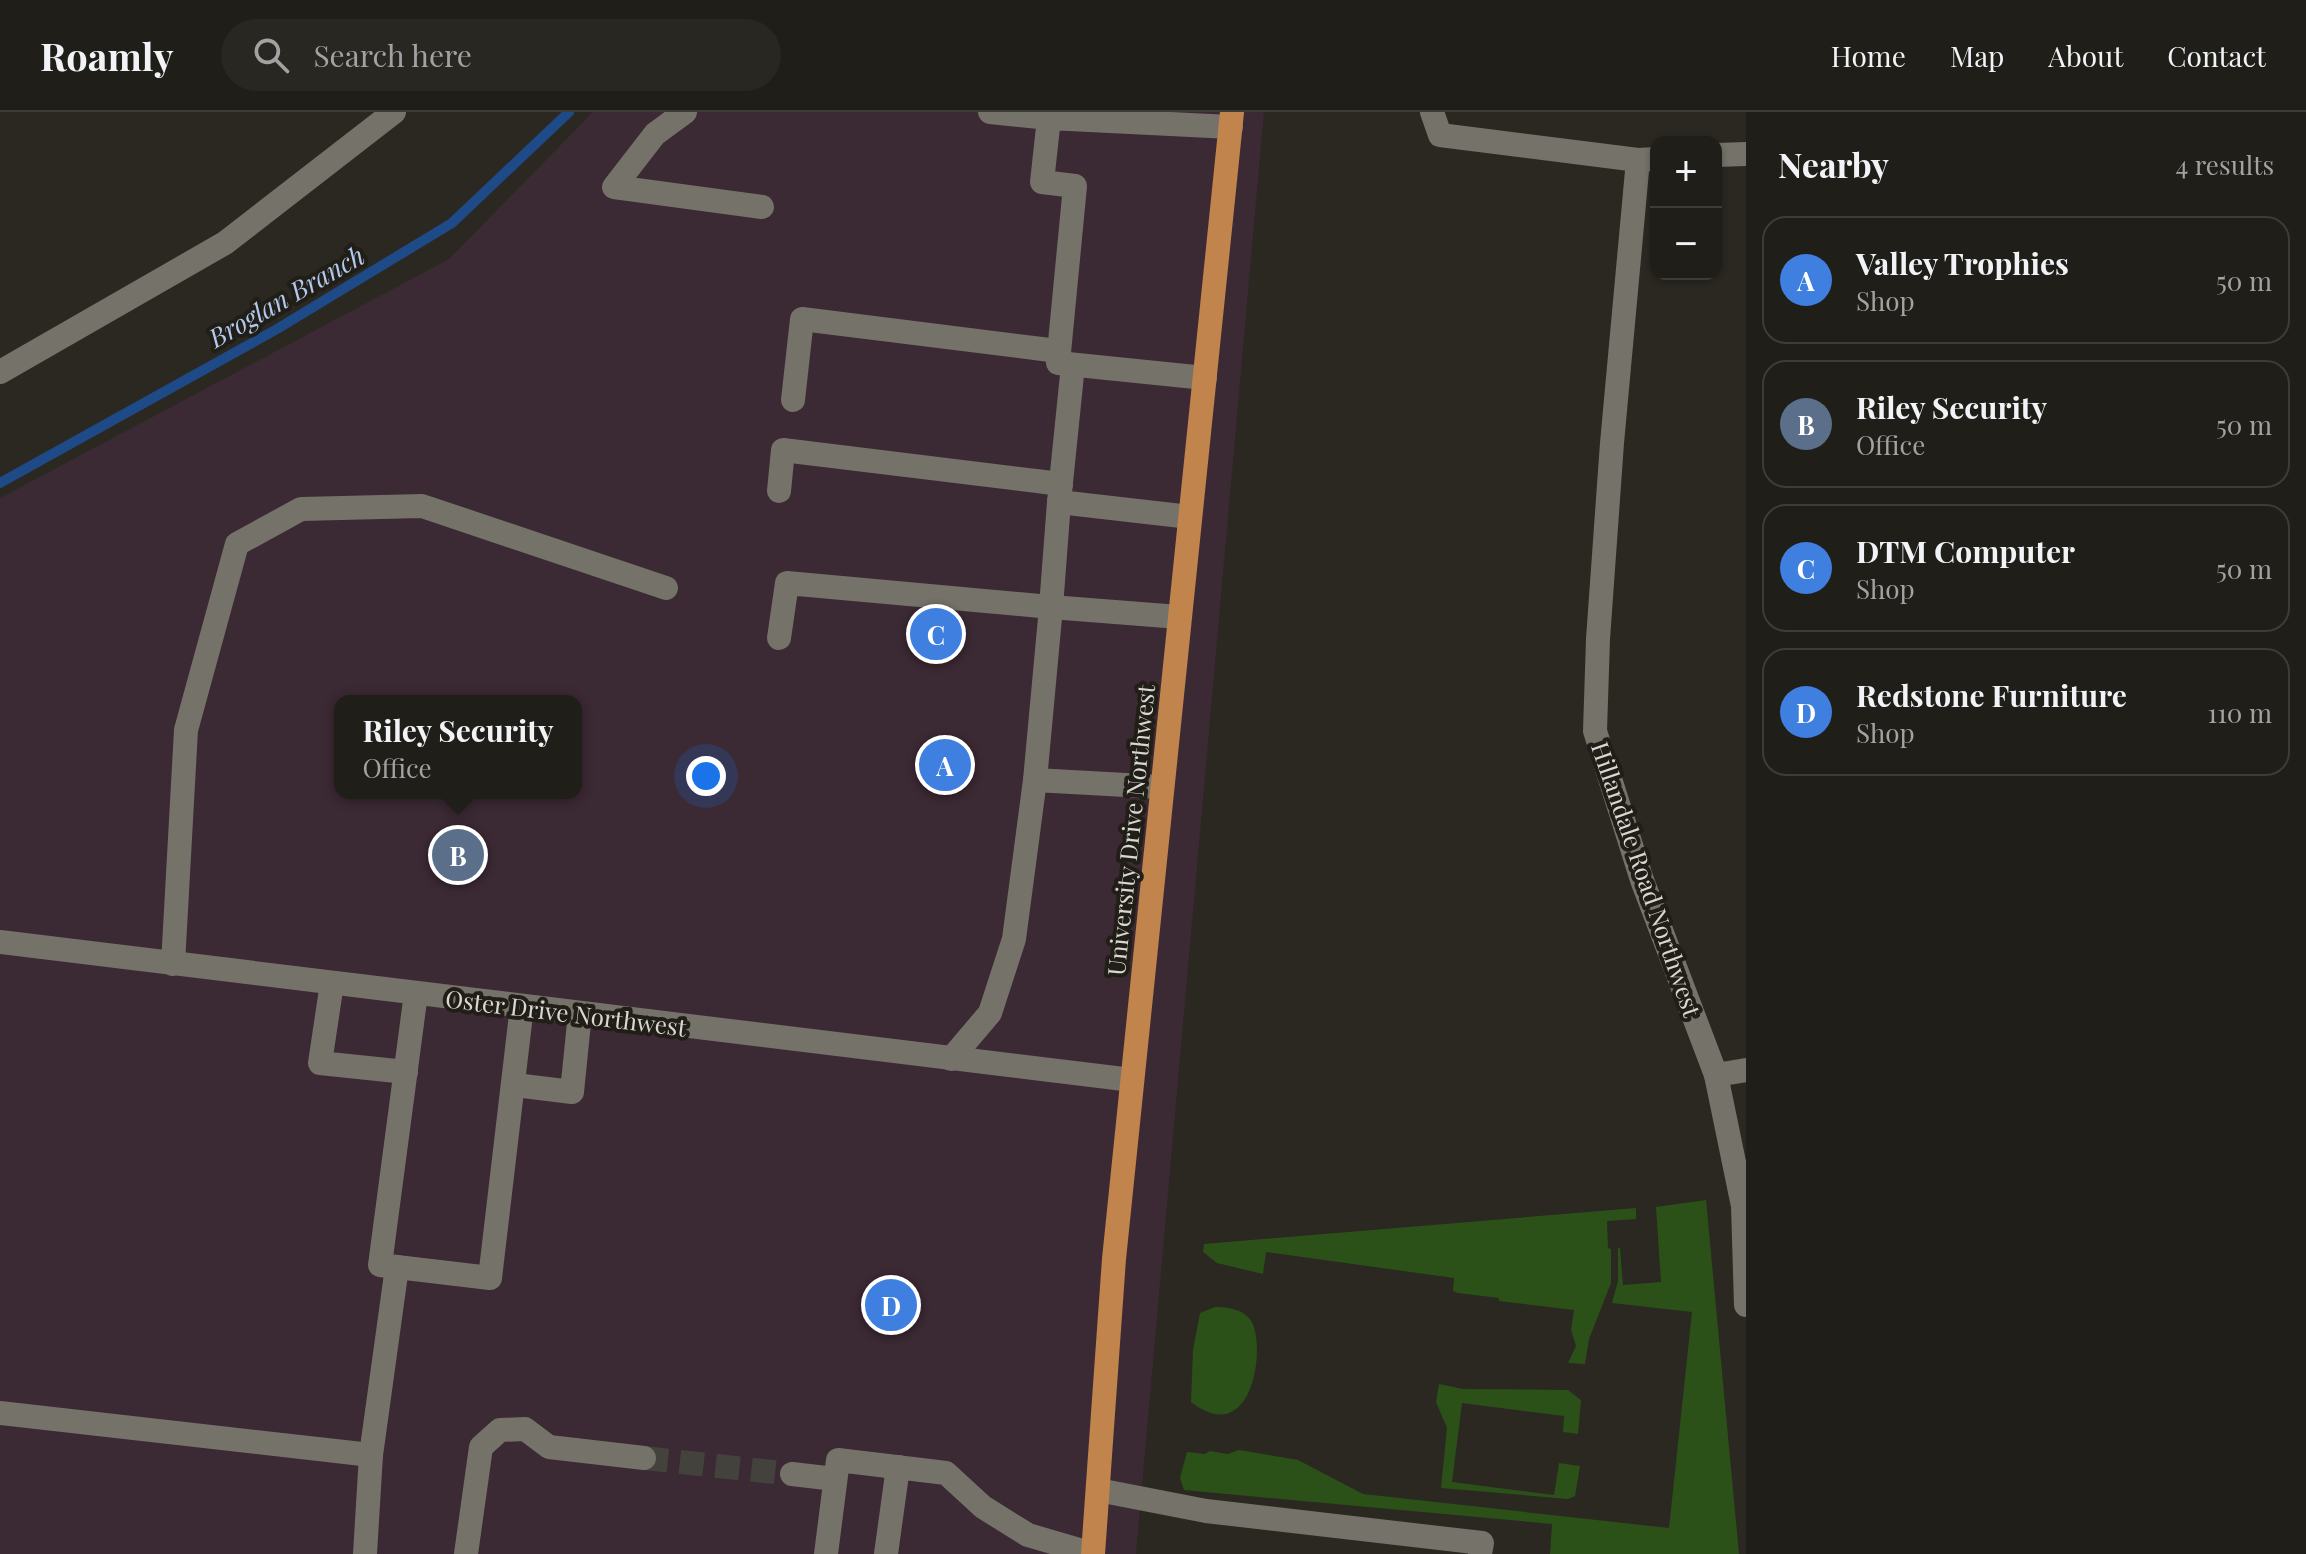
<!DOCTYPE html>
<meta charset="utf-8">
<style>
body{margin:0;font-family:"Playfair Display",serif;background:#282722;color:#f1f3f6}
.controls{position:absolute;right:24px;top:24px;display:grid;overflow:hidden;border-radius:16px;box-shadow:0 2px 6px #0004}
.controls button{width:72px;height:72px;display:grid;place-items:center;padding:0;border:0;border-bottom:2px solid #3d3c38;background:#201e19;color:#f1f3f6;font:40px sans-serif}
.you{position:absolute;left:706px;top:664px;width:28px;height:28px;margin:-20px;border:6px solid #fff;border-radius:50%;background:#1a73e8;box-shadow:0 0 0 12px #1a73e833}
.badge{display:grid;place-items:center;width:52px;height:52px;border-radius:50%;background:#0b8043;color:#fff;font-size:26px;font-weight:700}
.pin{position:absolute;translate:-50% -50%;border:4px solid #fff;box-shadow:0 2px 8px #0006}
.popup{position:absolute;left:334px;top:583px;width:248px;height:104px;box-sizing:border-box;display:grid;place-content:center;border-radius:16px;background:#201e19;filter:drop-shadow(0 2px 6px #0005);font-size:26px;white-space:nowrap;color:#a2a2a2}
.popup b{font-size:30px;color:#f1f3f6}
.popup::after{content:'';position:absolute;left:50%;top:100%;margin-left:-16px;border:16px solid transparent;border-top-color:#201e19}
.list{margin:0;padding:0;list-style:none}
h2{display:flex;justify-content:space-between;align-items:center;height:104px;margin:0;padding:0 32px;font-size:34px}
h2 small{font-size:26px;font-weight:400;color:#a2a2a2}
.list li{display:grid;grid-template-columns:52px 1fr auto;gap:24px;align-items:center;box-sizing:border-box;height:128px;margin:0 16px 16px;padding:0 16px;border:2px solid #3d3c38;border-radius:24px}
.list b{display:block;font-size:30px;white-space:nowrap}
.list p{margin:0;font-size:26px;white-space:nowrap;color:#a2a2a2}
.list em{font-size:26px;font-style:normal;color:#a2a2a2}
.icon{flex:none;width:44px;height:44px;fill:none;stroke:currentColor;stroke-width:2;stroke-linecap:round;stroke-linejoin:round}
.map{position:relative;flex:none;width:1746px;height:1442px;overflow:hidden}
header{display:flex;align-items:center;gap:48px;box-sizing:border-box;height:112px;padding:0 40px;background:#201e19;border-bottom:2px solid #3d3c38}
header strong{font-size:38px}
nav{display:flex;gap:44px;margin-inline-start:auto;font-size:28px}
.search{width:560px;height:72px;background:#282722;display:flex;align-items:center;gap:20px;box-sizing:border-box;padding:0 28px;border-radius:44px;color:#a2a2a2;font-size:30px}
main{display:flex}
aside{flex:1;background:#201e19}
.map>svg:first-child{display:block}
.commercial{fill:#3b2933;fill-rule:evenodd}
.green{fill:#2b5119}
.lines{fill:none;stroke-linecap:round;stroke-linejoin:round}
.stream{stroke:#1f4a88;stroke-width:10}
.minor-tunnel{stroke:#44423c;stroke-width:24;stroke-dasharray:24 12;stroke-linecap:butt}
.minor{stroke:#747269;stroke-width:24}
.highway{stroke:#c0844c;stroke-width:24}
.labels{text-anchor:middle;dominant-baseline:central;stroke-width:8;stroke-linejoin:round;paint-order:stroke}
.street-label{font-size:24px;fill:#d9d7d3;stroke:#201e17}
.water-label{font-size:26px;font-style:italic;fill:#b1c9ee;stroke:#201e17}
</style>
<header>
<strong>Roamly</strong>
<div class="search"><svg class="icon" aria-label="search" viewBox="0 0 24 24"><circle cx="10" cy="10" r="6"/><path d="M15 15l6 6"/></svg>Search here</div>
<nav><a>Home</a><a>Map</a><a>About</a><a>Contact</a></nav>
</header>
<main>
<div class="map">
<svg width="1746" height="1442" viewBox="0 0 1746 1442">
<rect width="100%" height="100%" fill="#2a2821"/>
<path class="commercial" d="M593,0h671l-128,1442h-1136v-1056l449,-239zM340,589h236v92h-236z"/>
<g class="green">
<polygon points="1706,1088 1739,1442 1550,1442 1552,1412 1184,1378 1180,1366 1187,1340 1205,1342 1210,1339 1228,1342 1239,1338 1298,1348 1363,1382 1669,1416 1692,1200 1612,1191 1618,1169 1618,1136 1620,1136 1623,1173 1661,1170 1656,1095"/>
<polygon points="1636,1096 1636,1107 1607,1109 1608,1136 1611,1137 1611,1171 1589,1227 1585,1252 1568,1251 1576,1234 1571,1218 1574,1198 1499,1189 1499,1186 1458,1181 1453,1179 1454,1166 1266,1140 1263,1162 1217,1151 1203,1140 1204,1132"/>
<path d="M1215,1195c12,0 26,2 34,11 19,20 6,134 -58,84l2,-52 7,-37z"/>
<polygon points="1439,1272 1463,1277 1568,1278 1581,1288 1578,1322 1563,1320 1564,1304 1462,1291 1452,1370 1554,1383 1559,1351 1580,1354 1575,1384 1568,1387 1441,1376 1447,1316 1436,1290"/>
</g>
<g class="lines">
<polyline class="stream" points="0,371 277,217 452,111 569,0"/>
<polyline class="minor-tunnel" points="644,1346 792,1362"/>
<g class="minor">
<polyline points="685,0 655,22 614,75 762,95"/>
<polyline points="990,0 1049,6"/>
<polyline points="1432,0 1440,23 1638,48 1656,47"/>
<polyline points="1716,43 1746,42"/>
<polyline points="1638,48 1612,331 1598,527 1595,619 1642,768 1716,963 1743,1094 1746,1193"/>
<polyline points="1073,253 1059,390 1190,405"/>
<polyline points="0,260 225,131 394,0"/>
<polyline points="1205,266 1058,251 1075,74 1042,70 1049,6 1231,15"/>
<polyline points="793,288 802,207 1058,239"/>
<polyline points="779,379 783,338 1061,372"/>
<polyline points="779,526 787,471 1051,495 1059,390"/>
<polyline points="1035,668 1162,675"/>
<polyline points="0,830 1132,968"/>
<polyline points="173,852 186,618 237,432 301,397 422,394 666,476"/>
<polyline points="332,871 320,951 406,960"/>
<polyline points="416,881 380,1153 490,1166 522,894"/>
<polyline points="951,947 990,901 1014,827 1035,668 1051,495 1179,505"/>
<polyline points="1716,963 1746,958"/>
<polyline points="515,973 572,980 580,901"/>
<polyline points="0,1301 371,1343"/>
<polyline points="792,1362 835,1367"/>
<polyline points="1098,1378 1206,1399 1482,1431 1480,1442"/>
<polyline points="365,1442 371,1343 397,1155"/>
<polyline points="466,1442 481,1335 500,1318 525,1317 549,1335 644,1346"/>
<polyline points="826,1442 838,1348 946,1361 983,1395 1028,1423 1093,1442"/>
<polyline points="886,1442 898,1355"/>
</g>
<polyline class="highway" points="1093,1442 1114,1147 1232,0"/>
</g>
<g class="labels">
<g class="street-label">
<text transform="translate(1130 718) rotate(-84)">University Drive Northwest</text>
<text transform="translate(1647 767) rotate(71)">Hillandale Road Northwest</text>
<text transform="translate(566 900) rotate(7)">Oster Drive Northwest</text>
</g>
<g class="water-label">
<text transform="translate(286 184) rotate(-30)">Broglan Branch</text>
</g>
</g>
</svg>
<div class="controls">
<button>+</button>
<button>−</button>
</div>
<div class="you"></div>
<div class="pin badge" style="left:945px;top:653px;background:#3f7fe0">A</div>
<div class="pin badge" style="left:458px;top:743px;background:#5c6f8a">B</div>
<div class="popup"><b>Riley Security</b>Office</div>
<div class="pin badge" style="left:936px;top:522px;background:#3f7fe0">C</div>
<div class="pin badge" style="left:891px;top:1193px;background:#3f7fe0">D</div>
</div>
<aside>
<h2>Nearby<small>4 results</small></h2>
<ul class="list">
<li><span class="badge" style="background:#3f7fe0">A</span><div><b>Valley Trophies</b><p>Shop</p></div><em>50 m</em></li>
<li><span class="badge" style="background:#5c6f8a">B</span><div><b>Riley Security</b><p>Office</p></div><em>50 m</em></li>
<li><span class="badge" style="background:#3f7fe0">C</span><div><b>DTM Computer</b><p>Shop</p></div><em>50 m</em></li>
<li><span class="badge" style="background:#3f7fe0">D</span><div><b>Redstone Furniture</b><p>Shop</p></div><em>110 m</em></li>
</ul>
</aside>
</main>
